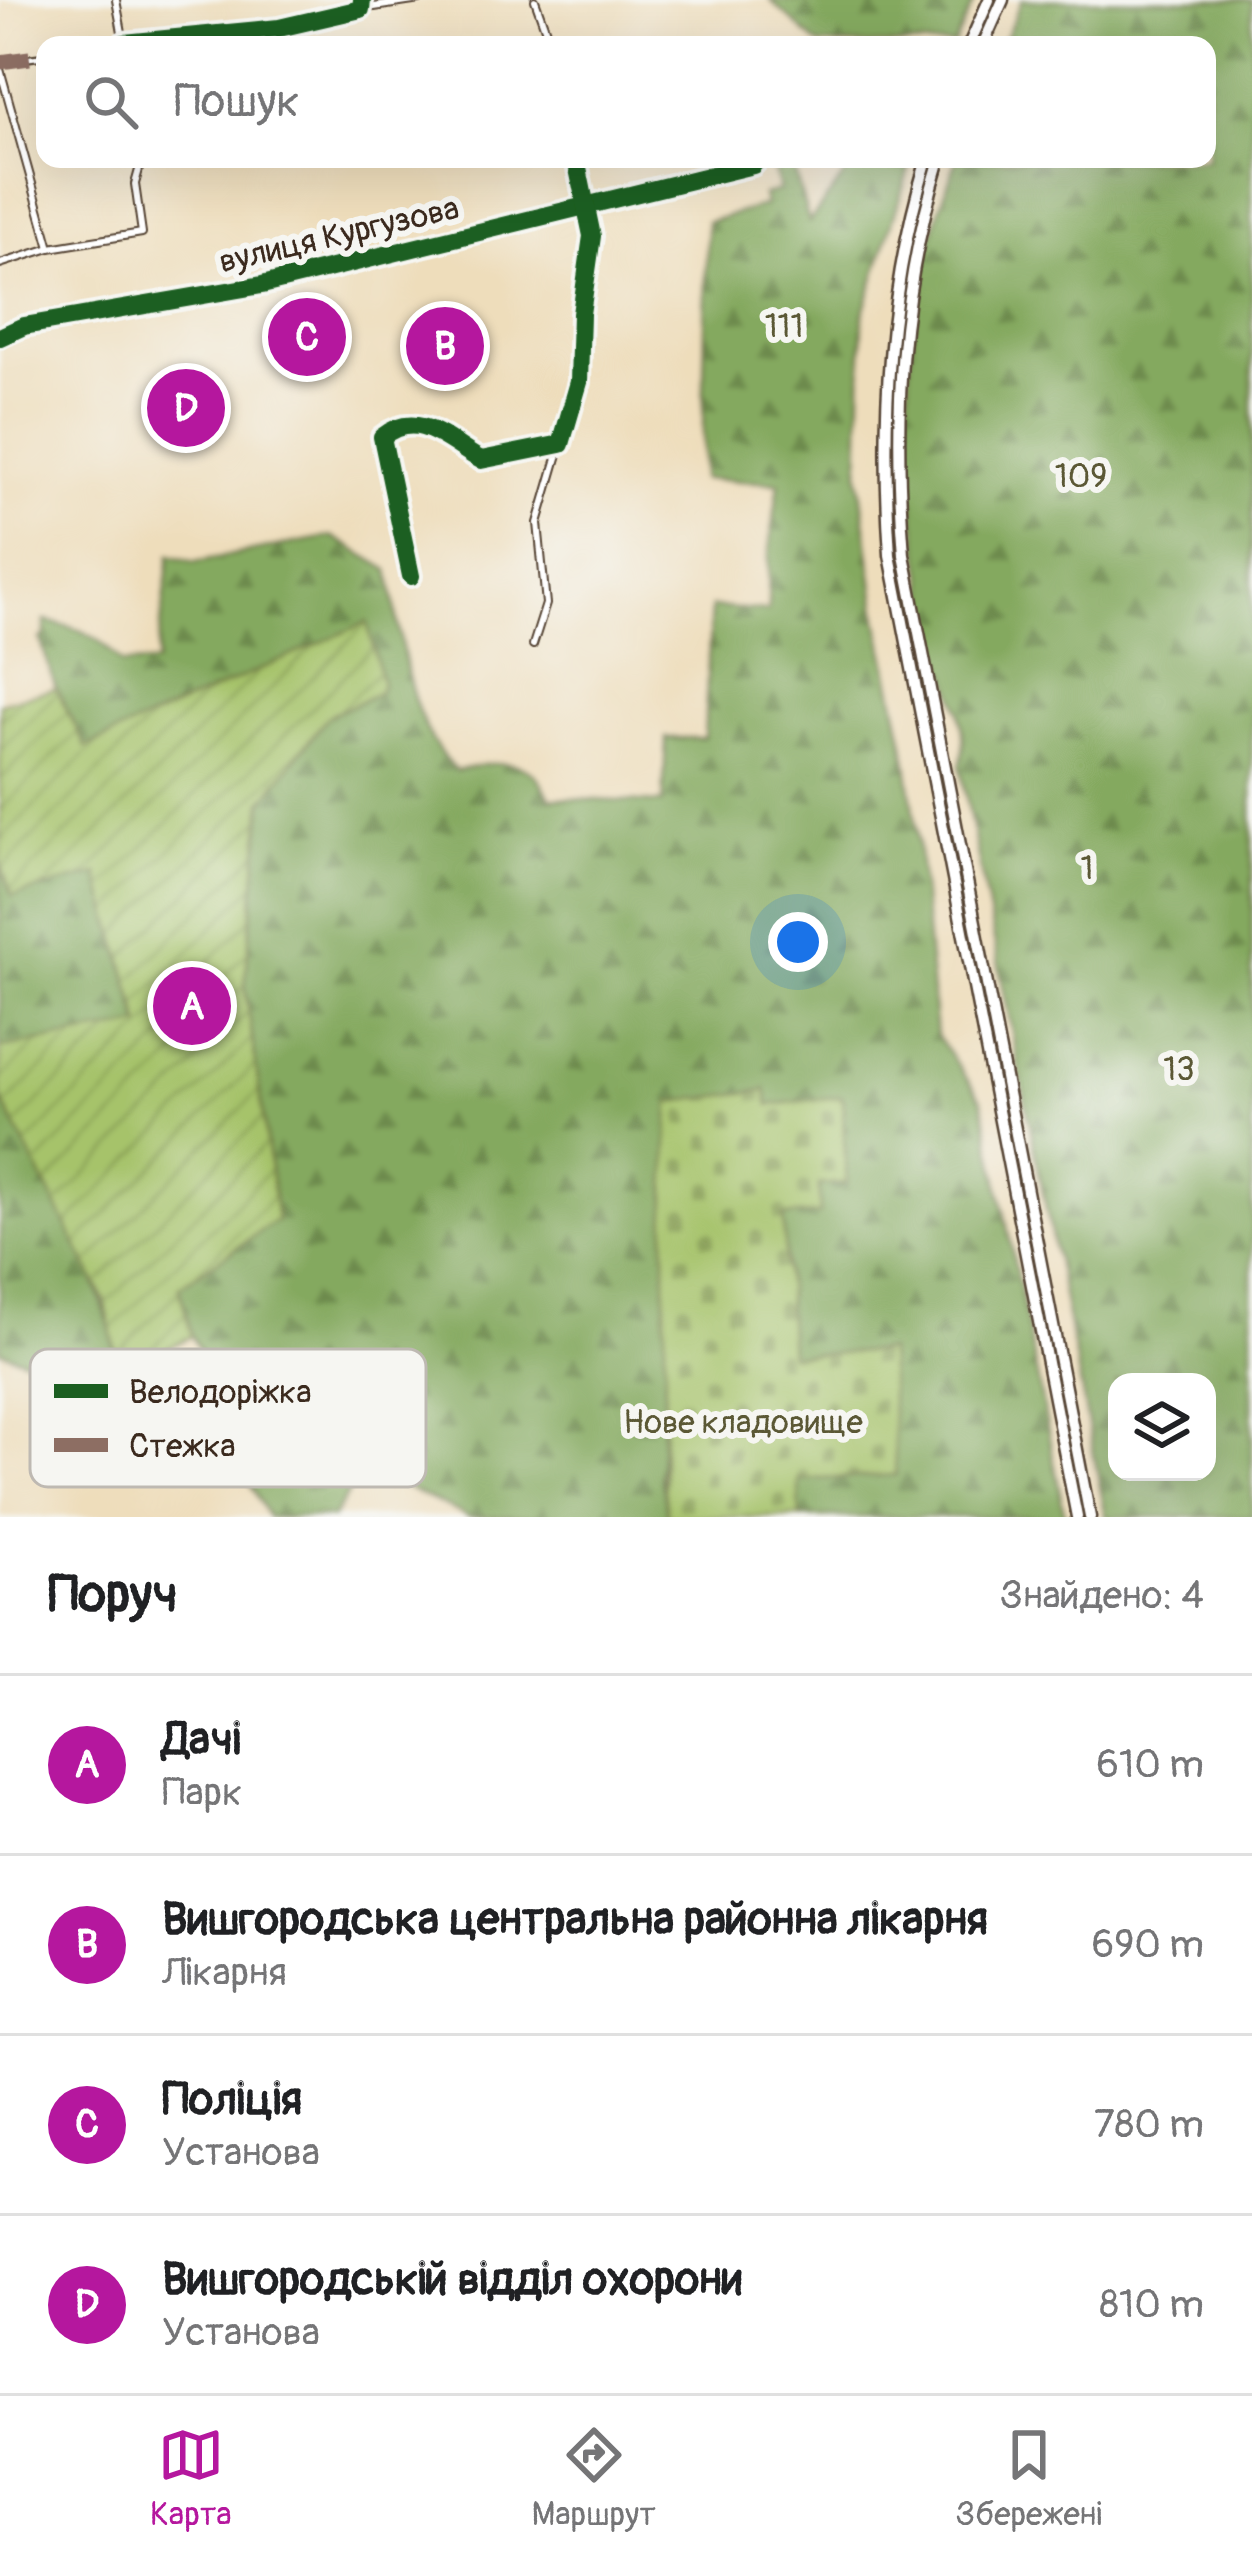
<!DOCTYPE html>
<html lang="uk">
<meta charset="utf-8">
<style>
body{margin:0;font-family:Pangolin,sans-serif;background:#f6f6f6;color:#202124}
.controls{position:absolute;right:36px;bottom:36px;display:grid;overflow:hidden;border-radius:24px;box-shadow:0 12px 48px #0002}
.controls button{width:108px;height:108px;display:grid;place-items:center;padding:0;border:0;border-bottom:3px solid #e0e0e0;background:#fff;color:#202124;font:60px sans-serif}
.you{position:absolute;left:798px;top:942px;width:42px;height:42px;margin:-30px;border:9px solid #fff;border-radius:50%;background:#1a73e8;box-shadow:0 0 0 18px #1a73e833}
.badge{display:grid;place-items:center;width:78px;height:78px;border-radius:50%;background:#b5179e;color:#fff;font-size:39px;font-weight:700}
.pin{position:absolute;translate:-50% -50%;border:6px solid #fff;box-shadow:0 3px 12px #0006}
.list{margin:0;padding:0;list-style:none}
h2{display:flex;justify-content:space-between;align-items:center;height:156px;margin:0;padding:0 48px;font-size:51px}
h2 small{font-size:39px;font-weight:400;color:#757577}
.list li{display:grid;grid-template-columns:78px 1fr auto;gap:36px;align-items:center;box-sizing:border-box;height:180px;padding:0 48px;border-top:3px solid #e0e0e0}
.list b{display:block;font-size:45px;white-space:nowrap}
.list p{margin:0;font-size:39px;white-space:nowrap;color:#757577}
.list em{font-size:39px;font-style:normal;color:#757577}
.icon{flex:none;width:66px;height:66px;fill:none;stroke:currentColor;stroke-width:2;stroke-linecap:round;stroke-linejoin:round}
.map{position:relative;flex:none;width:1252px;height:1517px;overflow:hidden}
.search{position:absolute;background:#fff;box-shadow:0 12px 48px #0002;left:36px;right:36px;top:36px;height:132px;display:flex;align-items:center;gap:30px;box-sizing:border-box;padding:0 42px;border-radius:24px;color:#757577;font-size:45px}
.sheet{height:876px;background:#fff}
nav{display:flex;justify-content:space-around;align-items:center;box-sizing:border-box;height:168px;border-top:3px solid #e0e0e0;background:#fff;font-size:33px;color:#757577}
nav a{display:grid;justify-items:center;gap:6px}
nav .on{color:#b5179e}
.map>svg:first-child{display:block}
.forest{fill:url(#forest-firs);stroke:#606a3e;stroke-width:3;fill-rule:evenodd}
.cemetery{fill:url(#cemetery-stones);stroke:#707644;stroke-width:3}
.garden{fill:url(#garden-furrows);stroke:#707644;stroke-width:3}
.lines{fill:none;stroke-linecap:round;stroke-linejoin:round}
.pedestrian-casing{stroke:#564536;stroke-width:9}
.minor-casing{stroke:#564536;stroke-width:10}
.primary-casing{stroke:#564536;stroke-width:15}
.pedestrian{stroke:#fff;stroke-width:4.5}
.minor{stroke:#fff;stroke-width:6}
.primary{stroke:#fff;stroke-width:10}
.quiet{stroke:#8d6e63;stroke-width:15;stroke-dasharray:30 15;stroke-linecap:butt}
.cycleway-casing{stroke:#f6f6f2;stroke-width:26}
.cycleway{stroke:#1b5e20;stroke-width:18}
.labels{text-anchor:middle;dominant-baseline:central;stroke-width:12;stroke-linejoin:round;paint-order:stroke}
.street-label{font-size:33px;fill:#3b2a1e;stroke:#f6f6f2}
.park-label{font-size:33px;fill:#5b5835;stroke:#f6f6f2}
.key{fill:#f6f6f2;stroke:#beb9b2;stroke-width:3}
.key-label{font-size:33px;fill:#3b2a1e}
</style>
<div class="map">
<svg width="1252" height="1517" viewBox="0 0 1252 1517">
<defs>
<pattern id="forest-firs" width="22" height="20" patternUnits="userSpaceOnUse" patternTransform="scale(3)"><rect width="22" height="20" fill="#84a95e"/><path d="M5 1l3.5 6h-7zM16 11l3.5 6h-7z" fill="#6d8a4d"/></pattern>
<pattern id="cemetery-stones" width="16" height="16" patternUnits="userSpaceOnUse" patternTransform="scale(3)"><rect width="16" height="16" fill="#a6c36a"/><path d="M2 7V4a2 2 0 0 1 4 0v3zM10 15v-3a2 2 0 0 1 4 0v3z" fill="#889f57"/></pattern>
<pattern id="garden-furrows" width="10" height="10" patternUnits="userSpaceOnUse" patternTransform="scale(3)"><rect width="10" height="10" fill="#a6c36a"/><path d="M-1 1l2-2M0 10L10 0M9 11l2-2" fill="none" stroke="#889f57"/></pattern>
</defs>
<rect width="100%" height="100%" fill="#f6f6f2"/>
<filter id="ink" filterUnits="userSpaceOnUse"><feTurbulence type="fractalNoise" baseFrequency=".00833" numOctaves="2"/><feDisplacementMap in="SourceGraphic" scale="24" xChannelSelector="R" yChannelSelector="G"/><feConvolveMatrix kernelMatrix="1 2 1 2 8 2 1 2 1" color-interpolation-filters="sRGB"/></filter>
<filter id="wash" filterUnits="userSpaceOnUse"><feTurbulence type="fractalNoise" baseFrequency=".004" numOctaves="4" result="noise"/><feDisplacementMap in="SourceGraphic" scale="48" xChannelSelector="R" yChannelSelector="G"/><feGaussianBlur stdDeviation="2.7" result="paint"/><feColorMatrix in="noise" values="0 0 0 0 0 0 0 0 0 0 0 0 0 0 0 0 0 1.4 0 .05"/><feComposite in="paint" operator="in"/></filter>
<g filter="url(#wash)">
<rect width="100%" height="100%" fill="#edb"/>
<g class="forest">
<polygon points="770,0 975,0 954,45 818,45"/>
<path d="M1022,0h230v1517h-146l-146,-752c12,-36 -10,-81 -22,-115 -8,-26 -12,-55 -16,-82 -25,-145 -18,-271 35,-409h250v-114h-205zM1117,1382h90v90h-90z"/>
<path d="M783,159h8l18,63 48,-63h55l-49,156 -4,158 19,146 26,124 13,88 19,204 46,65 83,417h-265l-2,-37 89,-129 -97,5 -7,-140 35,-31 29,-2 -5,-86 -73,8 -3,-14 -101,286 -5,99 8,41h-199l-106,-49 -30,49h-65l-78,-145 17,-7 -15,-29 -14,-49 99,-67 -32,-235 18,-184 64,-84 51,-24 -11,-70 -282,124 -29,-59 -16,-49 5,-3v-15c38,9 51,11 77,43l34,-1 14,-108 25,7 137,-26 57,34c13,68 16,151 67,201 22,-6 57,-15 77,2 7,5 12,17 17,25l113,5 3,-65h38l7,-131 57,4 1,-57 10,-71 -77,-4 5,-257 58,-17 -2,-10 16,-4 -6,-25z"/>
<polygon points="0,862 12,895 98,874 141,1026 0,1048"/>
<path d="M0,1096c34,66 133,224 113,293l-113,-38z"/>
</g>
<path class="cemetery" d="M766,1090l3,15 73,-9 5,87 -28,2 1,29 -37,2 7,139 98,-4 8,124 -97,5 1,37h-132c-10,-50 -3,-96 -3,-147 0,-90 -1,-179 5,-268z"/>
<polygon class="garden" points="367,622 382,684 378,693 327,717 263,801 245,985 277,1220 179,1287 192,1336 144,1360 131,1375 119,1367 105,1301 0,1096 0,1048 141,1025 98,874 12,896 0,862 0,703 56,688 86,747"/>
</g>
<g filter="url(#ink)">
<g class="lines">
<g class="pedestrian-casing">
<polyline id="pedestrian" points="0,62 45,56"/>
</g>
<g class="minor-casing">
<g id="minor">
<polyline points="116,0 124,43"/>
<polyline points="535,0 551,45"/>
<polyline points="361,9 420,0"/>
<polyline points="124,43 279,28 361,9 362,0"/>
<polyline points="0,69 50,248"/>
<polyline points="0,264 50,248 142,233 135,184 142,159"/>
<polyline points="0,330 15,327"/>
<polyline points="0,337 24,326 262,285 753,165 758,159"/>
<path d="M411,576l-29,-139c37,-30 67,6 99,23l80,-16 18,-62 2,-68 11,-78 -16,-77"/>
<polyline points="533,645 546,604 538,523 561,444"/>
</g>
</g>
<g class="primary-casing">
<g id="primary">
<polyline points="969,45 989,0"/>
<polyline points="983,45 1003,0"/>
<path d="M927,159c-40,131 -46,260 -37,396l187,962"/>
<path d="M940,159c-41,134 -47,257 -36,396l186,962"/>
</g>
</g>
<use href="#pedestrian" class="pedestrian"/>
<use href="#minor" class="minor"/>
<use href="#primary" class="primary"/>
<polyline class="quiet" points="0,62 45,56"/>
<g class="cycleway-casing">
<g id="cycleway">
<polyline points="124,43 279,28 361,9 362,0"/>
<polyline points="0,337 24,326 262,285 753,165 758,159"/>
<path d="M411,576l-29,-139c37,-30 67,6 99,23l80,-16 18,-62 2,-68 11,-78 -16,-77"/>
</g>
</g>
<use href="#cycleway" class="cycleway"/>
</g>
</g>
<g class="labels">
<g class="street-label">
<text transform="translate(339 235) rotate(-13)">вулиця Кургузова</text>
</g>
<g class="park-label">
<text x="784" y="326">111</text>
<text x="1081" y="476">109</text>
<text x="1087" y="868">1</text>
<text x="1179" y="1069">13</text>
<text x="743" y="1422">Нове кладовище</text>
</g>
</g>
<rect x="30" y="1349" width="396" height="138" rx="18" class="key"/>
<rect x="54" y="1384" width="54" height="14" fill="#1b5e20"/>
<rect x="54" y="1438" width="54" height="14" fill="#8d6e63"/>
<g class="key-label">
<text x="129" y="1403">Велодоріжка</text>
<text x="129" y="1457">Стежка</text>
</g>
</svg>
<div class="controls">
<button><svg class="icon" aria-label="layers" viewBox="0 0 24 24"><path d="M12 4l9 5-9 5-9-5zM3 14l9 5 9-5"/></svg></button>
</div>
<div class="you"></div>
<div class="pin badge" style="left:192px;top:1006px">A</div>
<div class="pin badge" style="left:445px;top:346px">B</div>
<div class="pin badge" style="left:307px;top:337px">C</div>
<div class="pin badge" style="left:186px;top:408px">D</div>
<div class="search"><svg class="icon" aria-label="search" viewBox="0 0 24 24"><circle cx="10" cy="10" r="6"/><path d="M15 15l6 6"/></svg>Пошук</div>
</div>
<section class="sheet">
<h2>Поруч<small>Знайдено: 4</small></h2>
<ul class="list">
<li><span class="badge">A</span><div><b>Дачі</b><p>Парк</p></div><em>610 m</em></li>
<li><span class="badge">B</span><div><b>Вишгородська центральна районна лікарня</b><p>Лікарня</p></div><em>690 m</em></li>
<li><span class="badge">C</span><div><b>Поліція</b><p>Установа</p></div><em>780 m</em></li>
<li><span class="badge">D</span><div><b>Вишгородській відділ охорони</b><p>Установа</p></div><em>810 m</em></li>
</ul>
</section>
<nav>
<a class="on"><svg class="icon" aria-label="map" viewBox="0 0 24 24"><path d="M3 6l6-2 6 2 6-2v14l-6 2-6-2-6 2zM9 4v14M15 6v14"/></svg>Карта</a>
<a><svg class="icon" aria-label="directions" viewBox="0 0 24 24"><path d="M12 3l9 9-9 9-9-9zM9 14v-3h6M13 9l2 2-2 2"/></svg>Маршрут</a>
<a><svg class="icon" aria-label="saved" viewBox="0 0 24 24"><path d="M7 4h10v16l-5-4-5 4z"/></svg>Збережені</a>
</nav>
